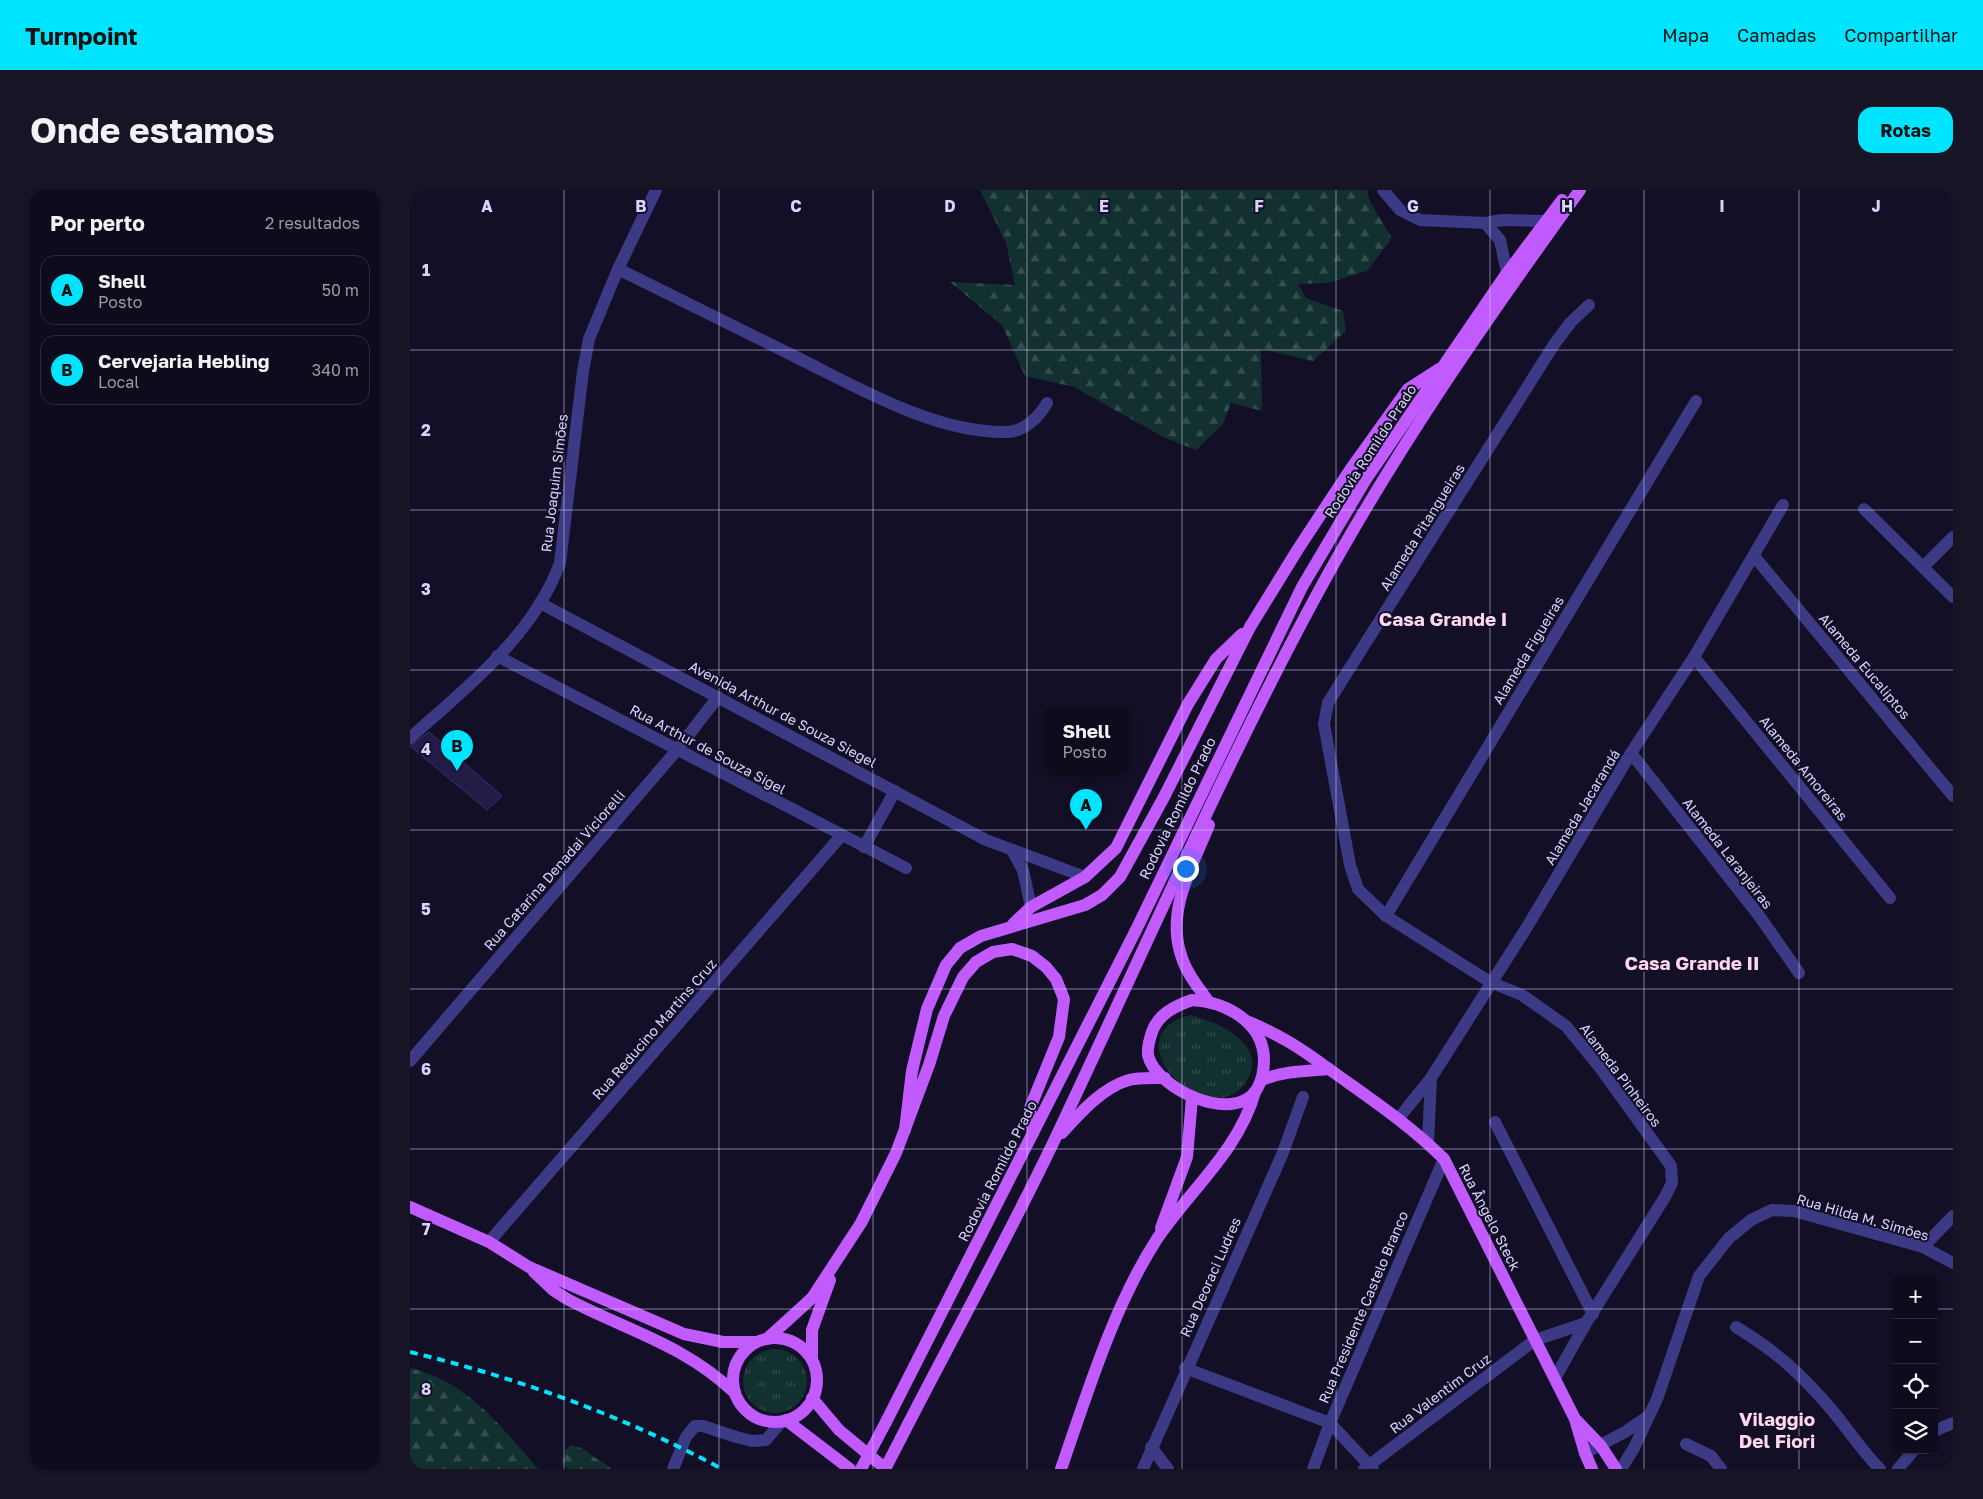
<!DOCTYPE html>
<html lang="pt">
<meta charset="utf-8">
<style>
body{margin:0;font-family:"Golos Text",sans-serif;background:#171425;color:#f1f3f6}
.controls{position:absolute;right:15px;bottom:15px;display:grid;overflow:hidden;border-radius:10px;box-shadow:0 1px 4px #0004}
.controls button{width:45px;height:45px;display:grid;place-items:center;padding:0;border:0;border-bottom:1px solid #2e2b3b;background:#0e0b1c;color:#f1f3f6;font:25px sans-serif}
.you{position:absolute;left:775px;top:678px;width:18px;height:18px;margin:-12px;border:4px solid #fff;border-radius:50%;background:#1a73e8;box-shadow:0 0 0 8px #1a73e833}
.badge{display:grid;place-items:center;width:32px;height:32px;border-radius:50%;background:#00e5ff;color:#111;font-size:16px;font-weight:700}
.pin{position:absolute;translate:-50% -41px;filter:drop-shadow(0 1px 2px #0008)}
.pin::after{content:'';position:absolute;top:26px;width:18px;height:15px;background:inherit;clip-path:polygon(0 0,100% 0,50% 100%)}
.popup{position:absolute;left:634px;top:518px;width:85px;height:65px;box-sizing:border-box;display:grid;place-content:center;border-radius:10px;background:#0e0b1c;filter:drop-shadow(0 1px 4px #0005);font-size:16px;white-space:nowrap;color:#9b9ba3}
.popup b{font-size:19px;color:#f1f3f6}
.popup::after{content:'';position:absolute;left:50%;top:100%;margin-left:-10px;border:10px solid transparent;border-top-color:#0e0b1c}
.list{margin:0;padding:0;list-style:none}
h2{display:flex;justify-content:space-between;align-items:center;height:65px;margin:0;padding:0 20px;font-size:21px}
h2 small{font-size:16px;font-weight:400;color:#9b9ba3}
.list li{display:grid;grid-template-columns:32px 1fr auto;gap:15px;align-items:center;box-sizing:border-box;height:70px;margin:0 10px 10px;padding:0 10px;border:1px solid #2e2b3b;border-radius:15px}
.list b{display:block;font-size:19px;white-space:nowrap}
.list p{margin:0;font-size:16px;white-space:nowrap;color:#9b9ba3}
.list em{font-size:16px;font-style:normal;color:#9b9ba3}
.icon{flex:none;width:28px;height:28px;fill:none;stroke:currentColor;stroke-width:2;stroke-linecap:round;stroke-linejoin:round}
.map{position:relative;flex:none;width:1543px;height:1279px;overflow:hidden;border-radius:15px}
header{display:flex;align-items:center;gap:30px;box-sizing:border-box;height:70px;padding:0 25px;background:#00e5ff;color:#111}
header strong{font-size:24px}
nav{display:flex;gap:28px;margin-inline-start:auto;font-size:18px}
.intro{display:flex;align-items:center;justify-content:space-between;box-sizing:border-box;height:120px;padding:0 30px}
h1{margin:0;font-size:35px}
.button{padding:12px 22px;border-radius:15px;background:#00e5ff;color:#111;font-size:18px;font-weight:700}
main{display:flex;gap:30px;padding:0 30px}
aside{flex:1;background:#0e0b1c;border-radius:15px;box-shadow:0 1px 4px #0004}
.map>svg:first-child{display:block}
.grass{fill:url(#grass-tufts)}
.forest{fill:url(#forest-firs)}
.building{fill:#241b47;stroke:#3b2d73}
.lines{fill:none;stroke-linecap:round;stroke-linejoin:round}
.minor{stroke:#3d3a85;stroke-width:12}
.major{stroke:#c25bff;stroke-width:12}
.rail{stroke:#00e5ff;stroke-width:4;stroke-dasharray:8 6;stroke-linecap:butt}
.major-bridge{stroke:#c25bff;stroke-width:12}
.grid{fill:none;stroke:#d9d4ff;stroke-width:1;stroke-opacity:0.55}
.labels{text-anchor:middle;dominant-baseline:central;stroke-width:4;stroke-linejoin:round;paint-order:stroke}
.street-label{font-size:14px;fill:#d9d4ff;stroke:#130f26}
.district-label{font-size:19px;font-weight:bold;fill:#ffd6f0;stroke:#130f26}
.grid-label{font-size:16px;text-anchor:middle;font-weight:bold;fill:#d9d4ff;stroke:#130f26;stroke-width:4;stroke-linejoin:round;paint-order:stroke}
</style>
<header>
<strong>Turnpoint</strong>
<nav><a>Mapa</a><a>Camadas</a><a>Compartilhar</a></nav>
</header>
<div class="intro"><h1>Onde estamos</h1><a class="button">Rotas</a></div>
<main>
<aside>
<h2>Por perto<small>2 resultados</small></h2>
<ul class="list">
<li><span class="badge">A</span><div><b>Shell</b><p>Posto</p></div><em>50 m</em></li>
<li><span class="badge">B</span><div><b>Cervejaria Hebling</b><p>Local</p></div><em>340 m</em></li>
</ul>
</aside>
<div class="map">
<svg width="1543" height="1279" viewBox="0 0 1543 1279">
<defs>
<pattern id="grass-tufts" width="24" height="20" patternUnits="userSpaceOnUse" patternTransform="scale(1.25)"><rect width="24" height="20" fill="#12302f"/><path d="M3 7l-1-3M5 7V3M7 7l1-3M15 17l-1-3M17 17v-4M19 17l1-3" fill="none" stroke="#344d4e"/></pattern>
<pattern id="forest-firs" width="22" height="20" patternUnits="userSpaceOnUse" patternTransform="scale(1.25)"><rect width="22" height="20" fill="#12302f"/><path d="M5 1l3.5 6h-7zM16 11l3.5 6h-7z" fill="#344d4e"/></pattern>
</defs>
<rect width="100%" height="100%" fill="#130f26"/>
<g class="grass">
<path d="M781,825c26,7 76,28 57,64 -5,9 -13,16 -23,18 -49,8 -102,-66 -34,-82z"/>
<circle cx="365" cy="1191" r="32"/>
</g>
<g class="forest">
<polygon points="570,0 957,0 960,12 982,48 957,81 918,93 888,94 896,108 933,121 936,141 903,171 851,159 852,221 821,213 813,234 786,260 753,247 664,197 615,186 592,135 540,92 605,95 596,53"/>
<path d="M0,1178c57,13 92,59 128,101h-128z"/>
<polygon points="161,1255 171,1258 202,1279 158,1279 152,1272 155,1260"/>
</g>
<polygon class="building" points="19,542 92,606 77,620 0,556"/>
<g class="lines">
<g class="minor">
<polyline points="973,0 990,20 1010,30 1075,33 1092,30 1137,31"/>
<polyline points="1075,33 1090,50 1097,83"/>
<path d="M208,79c58,29 117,58 176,87 63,31 140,77 212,76 18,0 33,-15 41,-29"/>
<polyline points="1454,319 1543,407"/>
<polyline points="1344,366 1543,606"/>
<polyline points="1513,377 1543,347"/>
<polyline points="130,413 576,650 675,687"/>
<polyline points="87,466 496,678"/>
<polyline points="1284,467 1480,708"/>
<path d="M0,548c57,-51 123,-102 150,-175l23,-192 6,-32 29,-70 38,-79"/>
<polyline points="1221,563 1350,727 1389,783"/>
<polyline points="454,657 485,601"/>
<polyline points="602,660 613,680 621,717"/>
<polyline points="976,726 1286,211"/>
<polyline points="0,871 267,560 308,507"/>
<polyline points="988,929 1021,888 1117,737 1221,563 1284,467 1373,315"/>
<polyline points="1085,932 1183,1124"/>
<polyline points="1018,952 1021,888"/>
<polyline points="79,1052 431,646"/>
<polyline points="1513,1057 1543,1026"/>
<path d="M1326,1137c40,24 65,47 95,82 17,20 31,42 49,60"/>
<polyline points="775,1178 920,1233 963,1279"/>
<polyline points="1145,1188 1176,1133 1255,1007 1262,993 1261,976 1191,879 1156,836 1112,805 1080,792 976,726 948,699 940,675 914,534 918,513 931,492 1145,153 1161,132 1179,115"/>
<polyline points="1524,1241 1543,1233"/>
<polyline points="1276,1254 1301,1266 1311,1279"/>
<polyline points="741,1257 758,1279"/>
<polyline points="1175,1263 1215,1242 1237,1227"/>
<polyline points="263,1279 276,1247 285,1236 293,1236 326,1247 342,1251 356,1250 372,1231"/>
<polyline points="733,1279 872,965 893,907"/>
<polyline points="903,1279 920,1233 1034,969"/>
<polyline points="954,1279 1125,1150 1176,1133"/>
<polyline points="1211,1279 1224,1258 1247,1209 1289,1086 1319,1048 1341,1030 1362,1020 1384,1021 1513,1057 1543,1073"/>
<polyline points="1488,1279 1504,1260"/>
</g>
<g class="major">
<polyline points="603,734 621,717 675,687 706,658 778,514 806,469 832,444"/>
<path d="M782,810c34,2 71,22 72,59 0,11 -1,20 -7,30 -23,37 -102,-1 -109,-34 -1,-7 2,-17 4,-23 6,-18 23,-26 40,-32z"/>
<path d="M798,811c-9,-13 -21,-27 -26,-43 -17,-46 10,-91 27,-133"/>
<path d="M839,832c33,14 51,26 80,47 39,28 80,55 115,90l131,260 10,34 7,16"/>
<path d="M852,890c22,-9 44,-9 67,-11"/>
<polyline points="495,940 502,881 517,819 536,775 550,758 571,746 675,715 692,705 710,687 754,607 840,437 888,359 940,280 998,199 1029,179"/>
<path d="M652,943c18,-20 41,-46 67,-53 11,-3 24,-2 36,-2"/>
<polyline points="0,1017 79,1052 119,1077 274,1144 313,1152 346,1152"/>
<polyline points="751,1038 777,967 782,908"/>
<path d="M124,1082l19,18 14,9c61,32 116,45 168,94"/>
<circle cx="365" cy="1190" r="42"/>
<polyline points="357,1149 402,1108 451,1033 486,963 519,875 534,826 553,787 566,772 583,762 602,759 622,766 636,777 646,789 654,809 649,847 620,918 623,943"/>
<polyline points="402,1169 402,1140 420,1090"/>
<polyline points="402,1208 429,1240 476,1279"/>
<polyline points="376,1230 440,1279"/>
<polyline points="1167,1231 1191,1256 1206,1279"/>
<polyline points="476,1232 727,738 892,397 956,289 1097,83 1152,10"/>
<path d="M491,1248c51,-100 106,-198 154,-299 86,-181 165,-365 260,-541 77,-143 170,-277 265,-408"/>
<path d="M651,1279c26,-75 53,-164 96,-230 33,-49 82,-89 98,-147"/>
</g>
<path class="rail" d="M0,1162c108,26 214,64 312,117"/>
<g class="major-bridge">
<polyline points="451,1279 476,1232"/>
<polyline points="475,1279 491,1248"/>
</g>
</g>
<path class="grid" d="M154,0v1279M309,0v1279M463,0v1279M617,0v1279M772,0v1279M926,0v1279M1080,0v1279M1234,0v1279M1389,0v1279M0,160h1543M0,320h1543M0,480h1543M0,640h1543M0,799h1543M0,959h1543M0,1119h1487M1524,1119h19"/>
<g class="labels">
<g class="street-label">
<text transform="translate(960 261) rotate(-57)">Rodovia Romildo Prado</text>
<text transform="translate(144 293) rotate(-83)">Rua Joaquim Simões</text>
<text transform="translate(1012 337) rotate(-58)">Alameda Pitangueiras</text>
<text transform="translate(1118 460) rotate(-59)">Alameda Figueiras</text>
<text transform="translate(1455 476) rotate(50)">Alameda Eucaliptos</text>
<text transform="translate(373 524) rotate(28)">Avenida Arthur de Souza Siegel</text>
<text transform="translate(298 559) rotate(28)">Rua Arthur de Souza Sigel</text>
<text transform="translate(1394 578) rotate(51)">Alameda Amoreiras</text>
<text transform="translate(1172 617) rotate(-59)">Alameda Jacarandá</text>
<text transform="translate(767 618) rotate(-64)">Rodovia Romildo Prado</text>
<text transform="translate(1318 663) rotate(52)">Alameda Laranjeiras</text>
<text transform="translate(144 680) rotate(-49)">Rua Catarina Denadai Viciorelli</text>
<text transform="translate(244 839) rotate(-49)">Rua Reducino Martins Cruz</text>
<text transform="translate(1211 885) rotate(53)">Alameda Pinheiros</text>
<text transform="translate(587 981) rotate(-63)">Rodovia Romildo Prado</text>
<text transform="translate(1080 1027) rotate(63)">Rua Ângelo Steck</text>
<text transform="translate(1453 1027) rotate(16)">Rua Hilda M. Simões</text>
<text transform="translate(800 1087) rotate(-66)">Rua Deoraci Ludres</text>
<text transform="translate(953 1117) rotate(-67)">Rua Presidente Castelo Branco</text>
<text transform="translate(1030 1203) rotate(-37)">Rua Valentim Cruz</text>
</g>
<g class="district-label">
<text x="1033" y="428">Casa Grande I</text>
<text x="1282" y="772">Casa Grande II</text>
<text x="1367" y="1228">Vilaggio<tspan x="1367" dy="22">Del Fiori</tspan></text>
</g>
</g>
<g class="grid-label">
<text x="77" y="22">A</text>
<text x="231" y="22">B</text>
<text x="386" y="22">C</text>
<text x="540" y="22">D</text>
<text x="694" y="22">E</text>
<text x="849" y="22">F</text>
<text x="1003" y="22">G</text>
<text x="1157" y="22">H</text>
<text x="1312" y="22">I</text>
<text x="1466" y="22">J</text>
<text x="16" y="86">1</text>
<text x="16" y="246">2</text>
<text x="16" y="405">3</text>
<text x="16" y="565">4</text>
<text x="16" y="725">5</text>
<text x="16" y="885">6</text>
<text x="16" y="1045">7</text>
<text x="16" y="1205">8</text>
</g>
</svg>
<div class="controls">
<button>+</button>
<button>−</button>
<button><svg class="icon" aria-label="locate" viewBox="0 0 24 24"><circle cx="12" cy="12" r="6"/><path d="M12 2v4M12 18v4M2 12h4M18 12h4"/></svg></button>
<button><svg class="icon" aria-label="layers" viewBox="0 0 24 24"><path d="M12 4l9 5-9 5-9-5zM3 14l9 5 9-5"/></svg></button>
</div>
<div class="you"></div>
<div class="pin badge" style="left:676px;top:640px">A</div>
<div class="popup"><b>Shell</b>Posto</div>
<div class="pin badge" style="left:47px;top:581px">B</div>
</div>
</main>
